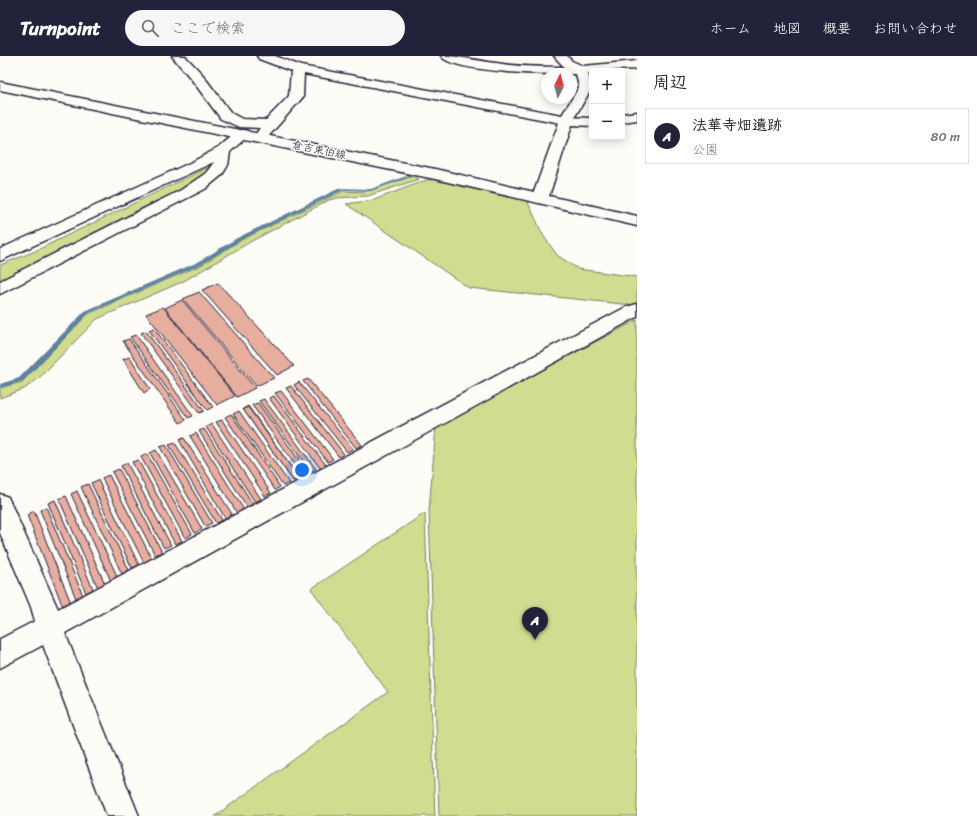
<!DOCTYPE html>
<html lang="ja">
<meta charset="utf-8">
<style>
body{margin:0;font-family:Sriracha,"Klee One",sans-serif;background:#f6f6f6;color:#222}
.controls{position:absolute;right:12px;top:12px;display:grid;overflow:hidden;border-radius:0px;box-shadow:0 2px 10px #0003}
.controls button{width:36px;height:36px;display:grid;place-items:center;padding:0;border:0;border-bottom:1px solid #e0e0e0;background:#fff;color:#222;font:20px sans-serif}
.compass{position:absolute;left:541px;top:12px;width:36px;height:36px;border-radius:50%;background:#fff;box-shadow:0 2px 10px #0003;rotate:6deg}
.you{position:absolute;left:302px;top:414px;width:14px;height:14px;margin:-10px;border:3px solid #fff;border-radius:50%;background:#1a73e8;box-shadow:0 0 0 6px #1a73e833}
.badge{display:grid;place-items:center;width:26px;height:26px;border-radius:50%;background:#22223b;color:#fff;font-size:13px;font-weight:700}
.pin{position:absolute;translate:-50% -33px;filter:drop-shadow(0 1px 2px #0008)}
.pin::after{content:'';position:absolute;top:21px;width:14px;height:12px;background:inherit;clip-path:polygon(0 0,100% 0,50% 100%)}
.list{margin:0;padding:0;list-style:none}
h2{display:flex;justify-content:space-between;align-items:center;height:52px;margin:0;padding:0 16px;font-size:17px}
h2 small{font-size:13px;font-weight:400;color:#767676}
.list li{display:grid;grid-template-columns:26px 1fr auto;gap:12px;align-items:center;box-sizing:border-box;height:56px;margin:0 8px 8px;padding:0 8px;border:1px solid #e0e0e0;border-radius:0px}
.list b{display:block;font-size:15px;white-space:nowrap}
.list p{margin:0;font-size:13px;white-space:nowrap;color:#767676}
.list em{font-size:13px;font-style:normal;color:#767676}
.icon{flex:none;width:22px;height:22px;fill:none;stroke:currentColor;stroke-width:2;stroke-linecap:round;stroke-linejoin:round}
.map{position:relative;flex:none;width:637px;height:760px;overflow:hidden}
header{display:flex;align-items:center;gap:24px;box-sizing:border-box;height:56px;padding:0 20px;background:#22223b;color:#fff}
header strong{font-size:19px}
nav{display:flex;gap:22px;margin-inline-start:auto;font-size:14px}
.search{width:280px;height:36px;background:#f6f6f6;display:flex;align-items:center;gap:10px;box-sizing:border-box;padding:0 14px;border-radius:22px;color:#767676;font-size:15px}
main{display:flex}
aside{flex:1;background:#fff}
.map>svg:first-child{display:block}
.green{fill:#d0dc8f;stroke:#797f65}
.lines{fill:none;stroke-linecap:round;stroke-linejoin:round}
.stream{fill:#5d83a0;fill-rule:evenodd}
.building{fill:#e7ae9f;stroke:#22223b}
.street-casing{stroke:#22223b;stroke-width:3}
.secondary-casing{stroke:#22223b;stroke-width:3}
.street{fill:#fdfcf7;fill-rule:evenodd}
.secondary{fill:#fdfcf7;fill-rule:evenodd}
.labels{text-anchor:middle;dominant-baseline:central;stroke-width:3;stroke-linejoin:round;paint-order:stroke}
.far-street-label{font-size:11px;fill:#22223b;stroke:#fdfcf7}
</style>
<header>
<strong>Turnpoint</strong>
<div class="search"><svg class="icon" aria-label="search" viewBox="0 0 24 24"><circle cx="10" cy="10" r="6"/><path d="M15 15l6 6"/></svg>ここで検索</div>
<nav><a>ホーム</a><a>地図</a><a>概要</a><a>お問い合わせ</a></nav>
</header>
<main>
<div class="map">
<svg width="637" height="760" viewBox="0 0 637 760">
<rect width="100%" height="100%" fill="#fdfcf7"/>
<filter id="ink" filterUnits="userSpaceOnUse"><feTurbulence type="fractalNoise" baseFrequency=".025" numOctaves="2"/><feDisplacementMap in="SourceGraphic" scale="8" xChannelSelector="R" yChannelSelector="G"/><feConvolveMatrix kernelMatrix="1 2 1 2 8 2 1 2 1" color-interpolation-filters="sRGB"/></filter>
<g filter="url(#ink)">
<g class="green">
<polygon points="217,107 202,124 0,229 0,209 33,196"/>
<polygon points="413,120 419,123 368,140 337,142 329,144 250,186 184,225 106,259 97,263 38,323 24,333 0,342 0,332 22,326 88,258 201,209 241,184 343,135 364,136"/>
<polygon points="445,123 526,142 543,179 557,199 578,213 637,221 637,246 632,249 469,232 346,148 374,144 426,124"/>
<polygon points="637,264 637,760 439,760 429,455 436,370"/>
<polygon points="425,457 435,760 215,760 388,636 311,533"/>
</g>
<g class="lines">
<g class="stream">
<polygon points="409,119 412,120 371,135 343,134 241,184 202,208 89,257 23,325 0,332 0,328 19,322 85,255 198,206 237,182 340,132 371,133"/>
<polygon points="157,144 161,145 53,200 49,200 49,199"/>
</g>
</g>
<g class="building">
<polygon points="218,227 294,310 277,319 202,234"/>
<polygon points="199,236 274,322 256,330 183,243"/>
<polygon points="182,244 255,332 237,341 165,252"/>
<polygon points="163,251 235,340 217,349 146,258"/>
<polygon points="154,272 213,351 207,354 149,274"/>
<polygon points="146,275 204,355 199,357 141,277"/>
<polygon points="136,279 193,360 188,362 130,281"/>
<polygon points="129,283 186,364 180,367 123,285"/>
<polygon points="130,301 150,333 144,337 123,303"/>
<polygon points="308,323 362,389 356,392 303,325"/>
<polygon points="299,326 353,393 347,396 294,329"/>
<polygon points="291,330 344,398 339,401 286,332"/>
<polygon points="281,335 333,403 328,406 275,337"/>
<polygon points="274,340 326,409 320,412 269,342"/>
<polygon points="264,343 316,413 311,416 259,345"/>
<polygon points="258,347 309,418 303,420 252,349"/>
<polygon points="248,350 299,422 293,425 243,353"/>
<polygon points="248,351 299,422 293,425 243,353"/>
<polygon points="239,355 289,427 283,430 233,358"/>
<polygon points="231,358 280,431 275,434 225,361"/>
<polygon points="222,364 271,437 265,440 216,366"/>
<polygon points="212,368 261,443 255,446 206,371"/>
<polygon points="204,373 253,448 247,451 199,375"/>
<polygon points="196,377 244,454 237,457 190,380"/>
<polygon points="184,382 232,458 225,462 179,384"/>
<polygon points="175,387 222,464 216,467 169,389"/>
<polygon points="166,389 212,467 205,470 160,391"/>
<polygon points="156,394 202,473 195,477 150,397"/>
<polygon points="147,398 192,478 185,482 141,401"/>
<polygon points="138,404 182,485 175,488 132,406"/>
<polygon points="127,407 171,489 164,492 121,410"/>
<polygon points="119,413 162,496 155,499 112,416"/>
<polygon points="109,419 152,503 144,507 102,422"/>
<polygon points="98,424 139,509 132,512 91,427"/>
<polygon points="88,428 129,514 122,518 81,431"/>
<polygon points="77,435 118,522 111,525 71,438"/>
<polygon points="66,440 105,528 98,532 59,443"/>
<polygon points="55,444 93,533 86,537 48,447"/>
<polygon points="46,451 84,542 77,545 40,454"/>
<polygon points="34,455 71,547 63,551 27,459"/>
</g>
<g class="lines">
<g class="street-casing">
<g id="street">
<path d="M172,0h13l17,18 29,39 11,6 24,1 23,-24 2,-25 -32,-12 -2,-3h18l26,10 261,49 17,-28 -3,-13c-20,1 -124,-1 -135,-18 19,0 36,5 55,7 23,4 45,4 68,4l-10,-11h13l5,5 11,5 54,-5v8l-45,2v2h-4l4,15 -21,35 -5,1 -262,-50 -1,23 -36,41h-10l-2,-3 5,-7 -21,-1 -18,-8 -29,-39z"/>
<polygon points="243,74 248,75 250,78 230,96 228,109 222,119 205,133 0,238 0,225 181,134 206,117 214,106 0,205 0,193 192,106 218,92 238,75"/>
<polygon points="637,248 637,261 65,577 139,760 107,760 43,589 0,612 0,583 35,565 31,551 0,477 0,438 8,441 58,553 626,251"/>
</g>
</g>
<g class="secondary-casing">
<g id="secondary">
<polygon points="0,26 435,113 534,136 561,61 592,62 592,70 572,69 549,140 637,160 637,170 435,123 0,34"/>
<polygon points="637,56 637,64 622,66 622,58"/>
</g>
</g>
<use href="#street" class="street"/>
<use href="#secondary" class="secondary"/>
</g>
</g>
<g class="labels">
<g class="far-street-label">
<text transform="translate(319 94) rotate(12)">倉吉東伯線</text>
</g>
</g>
</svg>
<div class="controls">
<button>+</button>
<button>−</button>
</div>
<svg class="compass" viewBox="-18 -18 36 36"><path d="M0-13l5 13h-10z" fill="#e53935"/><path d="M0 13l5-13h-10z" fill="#767676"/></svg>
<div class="you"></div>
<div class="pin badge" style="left:535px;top:584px">A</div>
</div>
<aside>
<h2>周辺<small></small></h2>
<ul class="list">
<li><span class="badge">A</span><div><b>法華寺畑遺跡</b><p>公園</p></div><em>80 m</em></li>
</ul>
</aside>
</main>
